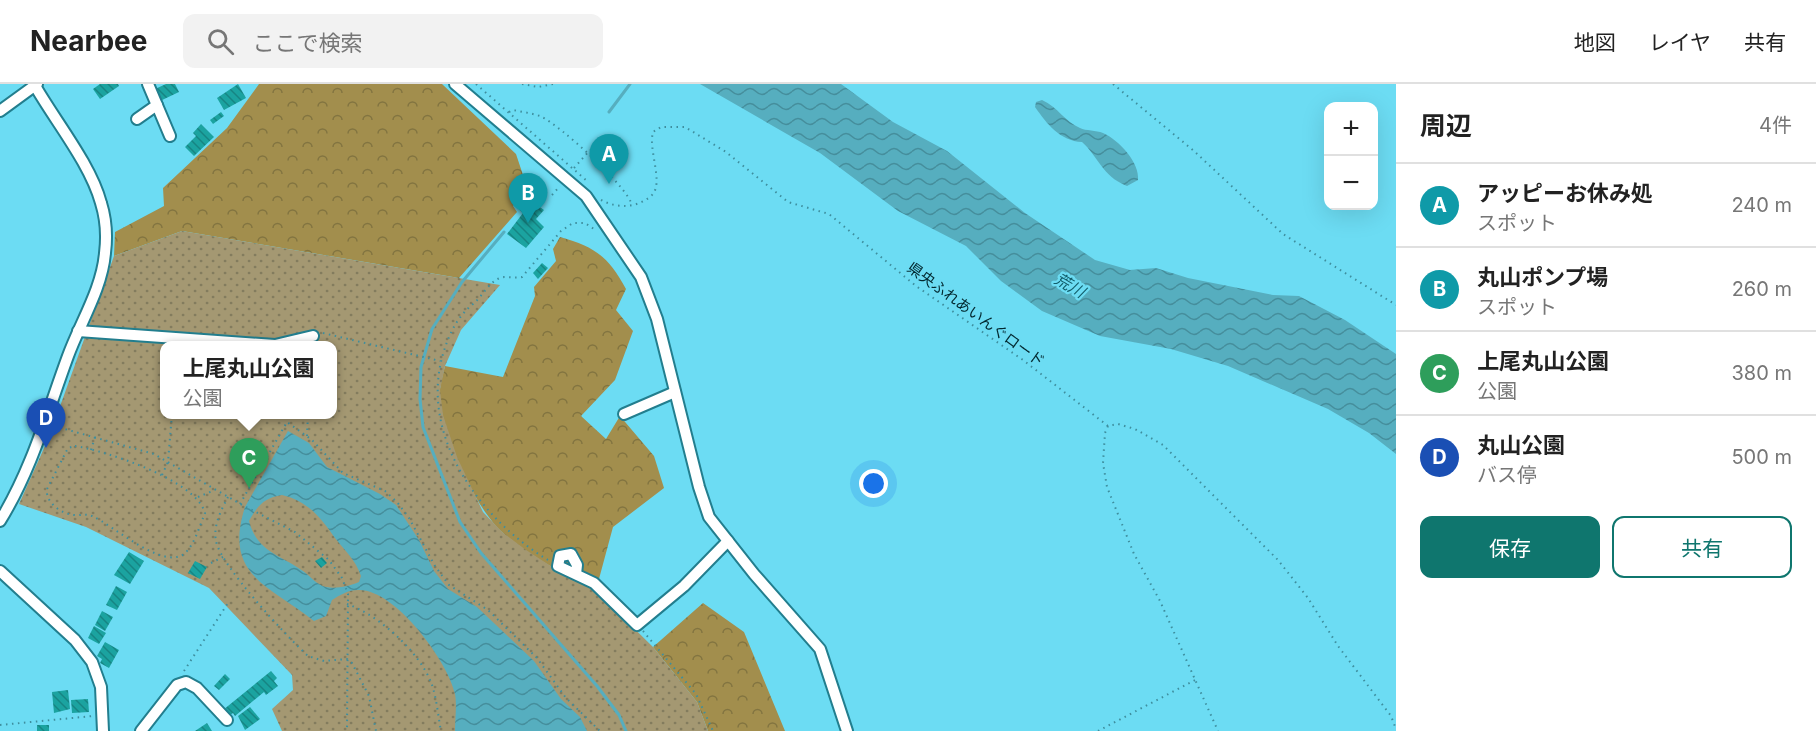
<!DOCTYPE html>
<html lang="ja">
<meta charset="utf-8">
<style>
body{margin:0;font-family:Inter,"Noto Sans JP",sans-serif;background:#f2f2f2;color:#222}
.controls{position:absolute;right:18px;top:18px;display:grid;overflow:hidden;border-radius:12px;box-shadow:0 6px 24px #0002}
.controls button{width:54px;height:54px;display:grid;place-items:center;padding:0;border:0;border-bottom:2px solid #e0e0e0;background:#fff;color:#222;font:30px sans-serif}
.you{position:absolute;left:874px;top:400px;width:21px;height:21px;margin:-15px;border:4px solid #fff;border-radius:50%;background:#1a73e8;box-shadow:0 0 0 9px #1a73e833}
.badge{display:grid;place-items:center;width:39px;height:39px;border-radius:50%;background:#0f766e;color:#fff;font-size:20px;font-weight:700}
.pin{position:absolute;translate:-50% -50px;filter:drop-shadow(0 2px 3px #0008)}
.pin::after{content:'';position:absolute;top:32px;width:21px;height:18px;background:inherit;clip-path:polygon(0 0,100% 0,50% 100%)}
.popup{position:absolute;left:160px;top:257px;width:177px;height:78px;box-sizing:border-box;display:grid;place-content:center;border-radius:12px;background:#fff;filter:drop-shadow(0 2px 4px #0005);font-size:20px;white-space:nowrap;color:#767676}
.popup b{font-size:22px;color:#222}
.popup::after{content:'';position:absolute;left:50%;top:100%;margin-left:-12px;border:12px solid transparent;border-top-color:#fff}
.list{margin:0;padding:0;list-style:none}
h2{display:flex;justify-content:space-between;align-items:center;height:78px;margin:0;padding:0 24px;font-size:26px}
h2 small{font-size:20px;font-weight:400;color:#767676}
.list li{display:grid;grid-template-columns:39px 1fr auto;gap:18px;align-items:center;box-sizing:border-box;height:84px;padding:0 24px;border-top:2px solid #e0e0e0}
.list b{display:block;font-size:22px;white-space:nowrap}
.list p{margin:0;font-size:20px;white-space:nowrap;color:#767676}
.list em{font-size:20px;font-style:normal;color:#767676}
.actions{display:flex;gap:12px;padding:18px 24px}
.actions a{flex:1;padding:14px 0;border:2px solid #0f766e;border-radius:12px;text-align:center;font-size:21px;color:#0f766e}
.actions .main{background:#0f766e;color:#fff}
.icon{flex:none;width:33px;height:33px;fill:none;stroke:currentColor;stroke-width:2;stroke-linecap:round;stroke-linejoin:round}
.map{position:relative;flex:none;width:1396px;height:647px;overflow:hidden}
header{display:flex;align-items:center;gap:36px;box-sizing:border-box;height:84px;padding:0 30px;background:#fff;border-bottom:2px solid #e0e0e0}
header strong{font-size:28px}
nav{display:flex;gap:33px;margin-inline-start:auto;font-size:21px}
.search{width:420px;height:54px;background:#f2f2f2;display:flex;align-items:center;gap:15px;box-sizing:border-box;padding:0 21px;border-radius:12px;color:#767676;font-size:22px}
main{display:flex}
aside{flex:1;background:#fff}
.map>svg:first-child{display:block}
.forest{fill:url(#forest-crowns)}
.park{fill:url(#park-dots);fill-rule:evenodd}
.water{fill:url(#water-waves);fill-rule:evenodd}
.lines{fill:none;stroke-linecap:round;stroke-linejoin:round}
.stream{stroke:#56aebf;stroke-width:3}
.building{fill:url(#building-back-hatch)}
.minor-casing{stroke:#227e8e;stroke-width:14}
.path{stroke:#3e8e9e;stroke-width:2;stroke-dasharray:1.5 4.5;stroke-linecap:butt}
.minor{stroke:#fff;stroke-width:10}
.labels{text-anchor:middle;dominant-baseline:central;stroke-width:4.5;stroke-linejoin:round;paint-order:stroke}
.street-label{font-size:15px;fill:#02282f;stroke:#6cdcf3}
.water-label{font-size:16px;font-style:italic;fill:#125d6a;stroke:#6cdcf3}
</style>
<header>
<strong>Nearbee</strong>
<div class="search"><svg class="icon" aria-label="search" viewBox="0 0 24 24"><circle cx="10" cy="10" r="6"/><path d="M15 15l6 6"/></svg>ここで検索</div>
<nav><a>地図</a><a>レイヤ</a><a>共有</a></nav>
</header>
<main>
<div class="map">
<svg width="1396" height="647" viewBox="0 0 1396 647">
<defs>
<pattern id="forest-crowns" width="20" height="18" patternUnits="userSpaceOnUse" patternTransform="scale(1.5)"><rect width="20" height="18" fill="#a28e4d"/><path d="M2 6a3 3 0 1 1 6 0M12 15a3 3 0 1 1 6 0" fill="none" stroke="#827440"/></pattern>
<pattern id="park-dots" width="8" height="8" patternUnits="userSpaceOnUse" patternTransform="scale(1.5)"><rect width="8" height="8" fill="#a49872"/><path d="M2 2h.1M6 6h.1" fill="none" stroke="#837c5e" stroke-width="1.8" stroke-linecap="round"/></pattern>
<pattern id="water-waves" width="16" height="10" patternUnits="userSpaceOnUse" patternTransform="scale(1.5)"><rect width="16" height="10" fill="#56aebf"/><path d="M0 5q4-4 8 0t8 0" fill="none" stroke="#458e9c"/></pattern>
<pattern id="building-back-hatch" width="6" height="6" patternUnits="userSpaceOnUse" patternTransform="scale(1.5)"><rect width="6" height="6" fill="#1ba3a0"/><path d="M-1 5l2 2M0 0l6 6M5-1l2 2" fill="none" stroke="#168583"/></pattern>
</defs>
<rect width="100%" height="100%" fill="#6cdcf3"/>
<g class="forest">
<polygon points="259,0 442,0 516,70 527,103 513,122 517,128 459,194 182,147 114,172 115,148 164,122 163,104 227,44"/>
<path d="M560,153c35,10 48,19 66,52l-10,21 17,21 -18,49 -34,36 25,23 14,-23 34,40 10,32 -51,39 -17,63c-33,-16 -66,-33 -93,-57 -28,-24 -66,-107 -63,-144 1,-8 3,-15 5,-23l58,11 32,-81 -1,-9 22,-26 -3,-12z"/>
<polygon points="703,519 744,548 785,647 708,647 697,618 653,563"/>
</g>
<path class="park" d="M182,147l318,54 -39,45 -16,36 -5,24 3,25 14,42 26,55 19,20 24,18 34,22 30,13 63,62 44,55 11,29h-426l-10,-22 21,-19 -1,-15 -83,-87 -123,-61 -67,-23 30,-67 65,-181zM165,262h168v68h-168z"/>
<g class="water">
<polygon points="700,0 841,0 893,38 947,67 1025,129 1095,176 1130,186 1156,184 1188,194 1273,211 1299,212 1345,236 1396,270 1396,370 1369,349 1328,325 1228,282 1171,265 1100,252 1042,227 1001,197 966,162 898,127 820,69"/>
<path d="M1042,16c16,7 23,22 38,28 6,3 16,2 23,5 16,7 37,30 35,47l-11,6c-25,-10 -29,-30 -45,-44 -22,-1 -35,-18 -47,-35l1,-5z"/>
<path d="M288,347l21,12 18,24 53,27 16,11 23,35 15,31 14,18 29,18 57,54 27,38 19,18 7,14h-132c0,-12 2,-26 0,-37 -7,-33 -61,-106 -97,-104 -10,0 -18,5 -26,10l-6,16 -12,5c-45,-36 -91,-45 -69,-114zM282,411c26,6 39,23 53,43 11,14 20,21 26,38l-2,6c-10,4 -22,7 -33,5 -9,-2 -16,-11 -23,-16 -22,-16 -46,-19 -54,-50 9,-16 15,-23 33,-26z"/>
</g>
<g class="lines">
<g class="stream">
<polyline points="609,28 630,0"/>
<polyline points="504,148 462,198 432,245 421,283 420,315 423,343 460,438 481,469 597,602 619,631 626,647"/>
</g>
</g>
<g class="building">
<polygon points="100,0 118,0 119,2 100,15 93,5"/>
<polygon points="166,0 175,0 179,8 160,17 155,5"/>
<polygon points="238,0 246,14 224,26 217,14"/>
<polygon points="221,28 224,32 213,40 210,36"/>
<polygon points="201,40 214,53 194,72 185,63 196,52 193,49"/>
<polygon points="523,111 544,126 536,135 544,143 526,164 507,150 523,129 516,122"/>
<polygon points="542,179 548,184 538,195 533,189"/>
<polygon points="129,468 144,477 130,500 114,491"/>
<polygon points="322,473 327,479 321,484 315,477"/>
<polygon points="195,477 207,483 200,495 188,489"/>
<polygon points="116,502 127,508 117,526 106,521"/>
<polygon points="102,527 113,533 105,547 95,541"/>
<polygon points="94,542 106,549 99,560 88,554"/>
<polygon points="105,558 119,566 109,584 100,579 102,575 97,572"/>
<polygon points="271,587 277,594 274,597 278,602 266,611 264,608 235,632 233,629 229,632 223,626"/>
<polygon points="225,590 230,595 219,606 214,602"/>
<polygon points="68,606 70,625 54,629 52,608"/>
<polygon points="88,615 89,628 72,629 71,616"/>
<polygon points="250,623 260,635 245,646 238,632"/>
<polygon points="207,639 212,647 195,647"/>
<rect x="37" y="641" width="12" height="6"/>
</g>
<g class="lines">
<g class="minor-casing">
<g id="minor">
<polyline points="148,0 170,52"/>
<polyline points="455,0 586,112 641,193 657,235 699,403 709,433 754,490 820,565 847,647"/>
<polyline points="0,27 37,0"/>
<polyline points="137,35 157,21"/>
<polyline points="78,247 275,261 313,252"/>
<polyline points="624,330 675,308"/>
<path d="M0,437c32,-52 47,-108 68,-165 12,-33 34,-67 37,-103 2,-16 1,-34 -4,-50 -11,-40 -46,-82 -67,-119"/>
<polyline points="0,487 75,556 92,578 101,603 103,647"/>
<polyline points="576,490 577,481 571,470 560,472 558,482 594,499 637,541 684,502 728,457"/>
<polyline points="141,647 177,601 186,598 197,604 227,636"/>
</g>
</g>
<g class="path">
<polyline points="476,0 587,97"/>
<polyline points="522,0 538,3 553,0"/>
<polyline points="1113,0 1194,67 1283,150 1396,221"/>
<path d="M509,28l4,-2c9,2 18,3 27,6 20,9 87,70 92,89"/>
<polyline points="574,84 590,66"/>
<polyline points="552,111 560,102"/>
<path d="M601,116c17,9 37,8 51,-5 12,-12 -4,-45 1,-63l8,-5h24l41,25 62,50 41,12 87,72 107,74 85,66 10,-2 17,5 28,16 115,115 30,38 30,48 53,70 5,13"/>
<polyline points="323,249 440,277"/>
<polyline points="54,342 154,370 242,421 295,448 329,476 342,494 348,510 347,647"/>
<polyline points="1108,342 1105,349 1103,379 1107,403 1134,470 1160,517 1218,647"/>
<polyline points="307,352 308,330"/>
<path d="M75,362c31,5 121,34 130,67 -5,12 -11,33 -21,41 -22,16 -71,-29 -92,-38 -7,-3 -11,0 -18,-1 -13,-1 -29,-13 -27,-26l21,-41z"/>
<polyline points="91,366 95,353"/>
<polyline points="162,391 168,378 172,330"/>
<polyline points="198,413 215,406"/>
<path d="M228,413c-7,13 -15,29 -12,44 4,24 72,97 92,115l16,5 23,-2 5,4 17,33 7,35"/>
<polyline points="240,420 287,338 312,356 343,389 385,407 397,418 409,434 435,482 449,501 488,526 537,574 566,614 600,647"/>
<path d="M548,476c-68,-41 -129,-124 -105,-206 6,-20 14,-37 30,-50 10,-8 17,-25 31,-27 6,0 12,1 18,0l39,-46 12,-8h12l9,6"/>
<polyline points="211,479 223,473"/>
<path d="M347,520c32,11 74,49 85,81 5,15 6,31 9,46"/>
<polyline points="643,547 696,610 713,647"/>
<polyline points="184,587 228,519"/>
<polyline points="0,641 93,632"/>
<polyline points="1098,647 1197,595"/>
</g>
<use href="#minor" class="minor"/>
</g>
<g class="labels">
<g class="street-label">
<text transform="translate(976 230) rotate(36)">県央ふれあいんぐロード</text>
</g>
<g class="water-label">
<text transform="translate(1070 201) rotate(30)">荒川</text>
</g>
</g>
</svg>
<div class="controls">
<button>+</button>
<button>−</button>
</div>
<div class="you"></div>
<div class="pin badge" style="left:609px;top:100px;background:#0f9aa8">A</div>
<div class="pin badge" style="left:528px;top:139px;background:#0f9aa8">B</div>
<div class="pin badge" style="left:249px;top:404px;background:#2e9e5b">C</div>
<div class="popup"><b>上尾丸山公園</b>公園</div>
<div class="pin badge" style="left:46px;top:364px;background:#1a4fb4">D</div>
</div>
<aside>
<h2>周辺<small>4件</small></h2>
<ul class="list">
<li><span class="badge" style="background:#0f9aa8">A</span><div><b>アッピーお休み処</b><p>スポット</p></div><em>240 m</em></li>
<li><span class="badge" style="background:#0f9aa8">B</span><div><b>丸山ポンプ場</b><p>スポット</p></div><em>260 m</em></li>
<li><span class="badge" style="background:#2e9e5b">C</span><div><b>上尾丸山公園</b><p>公園</p></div><em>380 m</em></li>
<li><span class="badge" style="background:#1a4fb4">D</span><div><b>丸山公園</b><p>バス停</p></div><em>500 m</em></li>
</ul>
<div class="actions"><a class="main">保存</a><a>共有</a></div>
</aside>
</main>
